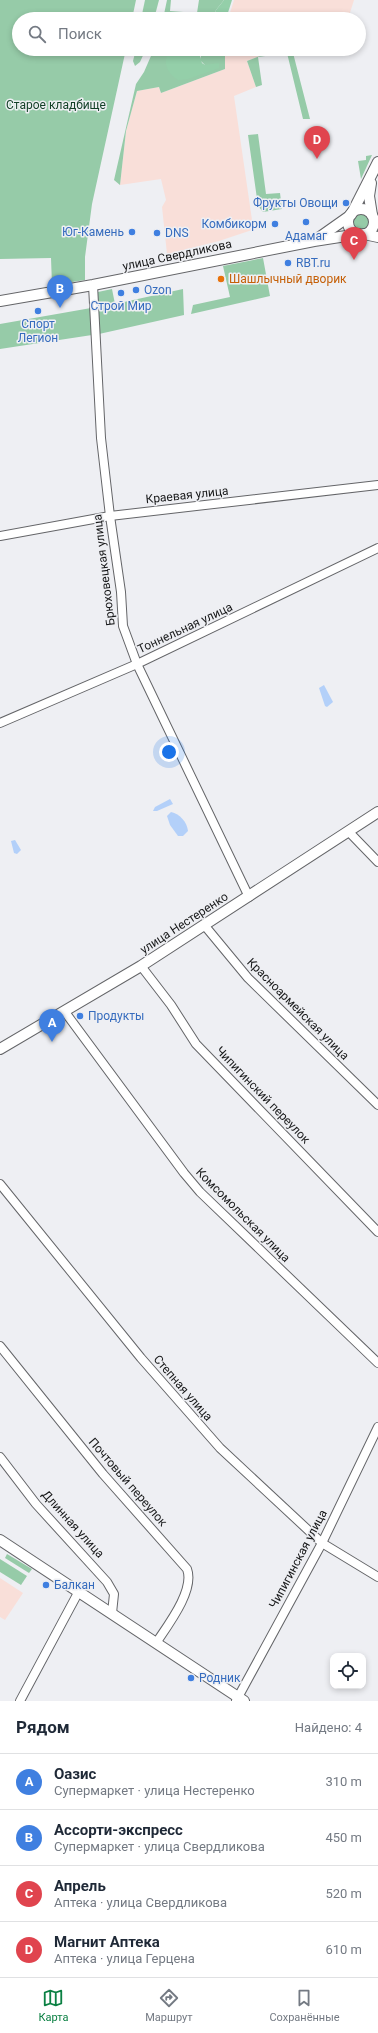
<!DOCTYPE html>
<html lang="ru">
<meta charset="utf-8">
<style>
body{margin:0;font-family:Roboto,sans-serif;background:#f6f6f7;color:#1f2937}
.controls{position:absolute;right:12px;bottom:12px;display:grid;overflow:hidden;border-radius:8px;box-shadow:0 2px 6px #0003}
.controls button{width:36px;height:36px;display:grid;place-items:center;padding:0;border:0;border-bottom:1px solid #e0e1e3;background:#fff;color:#1f2937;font:20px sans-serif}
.you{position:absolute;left:169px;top:752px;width:14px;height:14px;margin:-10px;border:3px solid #fff;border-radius:50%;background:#1a73e8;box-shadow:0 0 0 6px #1a73e833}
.badge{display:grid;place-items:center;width:26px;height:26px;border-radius:50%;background:#0b8043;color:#fff;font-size:13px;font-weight:700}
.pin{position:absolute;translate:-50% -33px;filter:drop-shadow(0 1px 2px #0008)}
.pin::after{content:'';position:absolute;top:21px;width:14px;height:12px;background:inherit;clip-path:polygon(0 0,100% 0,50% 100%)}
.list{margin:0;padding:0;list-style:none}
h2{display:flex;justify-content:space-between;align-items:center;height:52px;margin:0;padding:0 16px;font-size:17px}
h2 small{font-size:13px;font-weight:400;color:#747a83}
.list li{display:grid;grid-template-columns:26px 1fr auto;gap:12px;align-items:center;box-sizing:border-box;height:56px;padding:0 16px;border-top:1px solid #e0e1e3}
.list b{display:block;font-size:15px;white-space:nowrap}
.list p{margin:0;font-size:13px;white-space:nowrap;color:#747a83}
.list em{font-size:13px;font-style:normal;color:#747a83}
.icon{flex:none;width:22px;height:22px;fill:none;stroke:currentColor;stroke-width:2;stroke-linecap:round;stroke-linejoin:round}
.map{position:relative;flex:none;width:378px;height:1701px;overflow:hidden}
.search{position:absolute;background:#fff;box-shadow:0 2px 6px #0003;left:12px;right:12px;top:12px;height:44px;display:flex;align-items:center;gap:10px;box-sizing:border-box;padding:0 14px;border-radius:22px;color:#747a83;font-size:15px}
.sheet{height:276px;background:#fff}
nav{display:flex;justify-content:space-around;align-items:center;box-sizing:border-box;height:56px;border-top:1px solid #e0e1e3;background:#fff;font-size:11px;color:#747a83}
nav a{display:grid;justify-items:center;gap:2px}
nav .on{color:#0b8043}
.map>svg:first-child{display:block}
.industrial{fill:#f9dfd9}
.green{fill:#96cba8}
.forest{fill:#94cfa9}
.water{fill:#b3d0f9}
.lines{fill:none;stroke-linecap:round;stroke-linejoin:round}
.minor-casing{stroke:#646568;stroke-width:10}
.tertiary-casing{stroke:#646568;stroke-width:12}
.minor{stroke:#fff;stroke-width:8}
.tertiary{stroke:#fff;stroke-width:10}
.shop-dot{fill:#3f7fe0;stroke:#eeeff3;stroke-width:1.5}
.food-dot{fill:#e8710a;stroke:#eeeff3;stroke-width:1.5}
.labels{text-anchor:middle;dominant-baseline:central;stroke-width:3;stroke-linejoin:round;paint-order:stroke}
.park-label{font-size:12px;fill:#113f26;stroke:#eeeff3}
.shop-label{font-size:12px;fill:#366cbe;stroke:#eeeff3;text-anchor:start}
.street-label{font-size:12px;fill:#171819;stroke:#eeeff3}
.food-label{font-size:12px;fill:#c56008;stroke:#eeeff3;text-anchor:start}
</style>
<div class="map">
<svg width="378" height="1701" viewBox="0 0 378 1701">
<rect width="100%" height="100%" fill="#eeeff3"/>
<g class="industrial">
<polygon points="234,0 354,0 348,19 228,19"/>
<polygon points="225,49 278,49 247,61 256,87 234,96 252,220 255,229 219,241 167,254 162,207 166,200 161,179 120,185 126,131 137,91 159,87 161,93 225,69"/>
<polygon points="0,1578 23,1593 5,1620 0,1617"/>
</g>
<g class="green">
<polygon points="0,0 136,0 132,19 19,19 19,49 126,49 92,204 85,257 85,280 52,285 51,258 0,259"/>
<polygon points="145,0 159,0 154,19 141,19"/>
<polygon points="167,0 171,0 170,11 197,13 199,0 224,0 216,10 213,19 163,19"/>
<polygon points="136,49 146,49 140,62 135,66 133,61"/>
<polygon points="154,49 178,49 167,56 205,65 200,60 203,49 225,49 225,69 161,93 159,87 137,91 126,131 120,185 114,180 136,84 144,72"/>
<polygon points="278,49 292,49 310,119 303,119 287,53 258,57 262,85 256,87 247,61"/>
<polygon points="258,134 266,194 280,193 282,209 263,212 258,206 248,135"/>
<polygon points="372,155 361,179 358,161 366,160 366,156"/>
<circle cx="361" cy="221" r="9"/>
<polygon points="263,258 270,296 191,314 193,305 230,297 223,266"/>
<polygon points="112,289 115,304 183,289 184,315 99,334 98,292"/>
<polygon points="91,308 92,335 0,349 0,324"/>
<polygon points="7,1554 32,1569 29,1573 5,1558"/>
<polygon points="0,1559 27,1576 21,1585 0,1572"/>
</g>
<g class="forest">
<polygon points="224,0 232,0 226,19 213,19 216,10"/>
<path d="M178,49h25l-3,7 2,7 3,2 14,-2v5l-31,11 -10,1c-8,-5 -15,-14 -11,-24z"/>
</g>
<g class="water">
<polygon points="324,685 333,702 327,707 325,706 319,688"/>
<polygon points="170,799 173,804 157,811 153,811 155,807"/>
<path d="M171,812c9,2 16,10 17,19l-5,5h-5l-8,-11 -3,-9z"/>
<polygon points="15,840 21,850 17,854 14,853 11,841"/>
</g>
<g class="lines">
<g class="minor-casing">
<g id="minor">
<polyline points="93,285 101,438 110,516 121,592 123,626 137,664 249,897"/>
<polyline points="0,536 110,516 378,485"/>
<polyline points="0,723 137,664 378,548"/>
<polyline points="349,832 378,862"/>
<polyline points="205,926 248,978 378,1105"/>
<polyline points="141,966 171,1005 196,1044 378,1232"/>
<polyline points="65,1012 184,1173 200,1192 378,1363"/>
<polyline points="0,1184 141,1358 220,1448 322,1543 378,1577"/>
<path d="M0,1346l103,128 84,95c8,21 -19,56 -31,74"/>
<polyline points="0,1457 36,1504 107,1582 114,1594 112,1613"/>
<polyline points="20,1701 79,1591"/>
<polyline points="236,1701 322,1543 378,1427"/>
</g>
</g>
<g class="tertiary-casing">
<g id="tertiary">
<polyline points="371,183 369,196 372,215"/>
<circle cx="361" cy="222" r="13"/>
<polyline points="352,213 378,162"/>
<polyline points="364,234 378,237"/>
<polyline points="317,239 351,215"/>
<polyline points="0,301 93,285 314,241 359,234"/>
<polyline points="0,1049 141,966 378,812"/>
<polyline points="0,1540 244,1701"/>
</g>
</g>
<use href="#minor" class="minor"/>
<use href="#tertiary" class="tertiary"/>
</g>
<g class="shop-dot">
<circle cx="346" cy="203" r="4"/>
<circle cx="306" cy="222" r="4"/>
<circle cx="275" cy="224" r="4"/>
<circle cx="132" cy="232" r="4"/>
<circle cx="157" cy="233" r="4"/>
<circle cx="288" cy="263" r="4"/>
<circle cx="136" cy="290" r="4"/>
<circle cx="121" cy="293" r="4"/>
<circle cx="38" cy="311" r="4"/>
<circle cx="80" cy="1016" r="4"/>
<circle cx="46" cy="1585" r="4"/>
<circle cx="191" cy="1678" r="4"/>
</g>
<circle class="food-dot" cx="221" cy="279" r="4"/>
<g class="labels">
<g class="park-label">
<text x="56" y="105">Старое кладбище</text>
</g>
<g class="shop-label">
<text x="338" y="203" text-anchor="end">Фрукты Овощи</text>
<text x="267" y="224" text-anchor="end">Комбикорм</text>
<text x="124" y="232" text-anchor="end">Юг-Камень</text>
<text x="165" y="233">DNS</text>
<text x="306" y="236" text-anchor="middle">Адамаг</text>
<text x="296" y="263">RBT.ru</text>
<text x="144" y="290">Ozon</text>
<text x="121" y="306" text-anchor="middle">Строй Мир</text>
<text x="38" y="324" text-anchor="middle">Спорт<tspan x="38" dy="14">Легион</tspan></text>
<text x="88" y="1016">Продукты</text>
<text x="54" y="1585">Балкан</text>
<text x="199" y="1678">Родник</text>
</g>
<g class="street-label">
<text transform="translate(177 255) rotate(-12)">улица Свердликова</text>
<text transform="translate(187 495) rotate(-6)">Краевая улица</text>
<text transform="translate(104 570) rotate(-97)">Брюховецкая улица</text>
<text transform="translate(185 628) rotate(-25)">Тоннельная улица</text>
<text transform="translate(184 923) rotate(-33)">улица Нестеренко</text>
<text transform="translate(298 1009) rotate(45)">Красноармейская улица</text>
<text transform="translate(263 1095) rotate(46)">Чипигинский переулок</text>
<text transform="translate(243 1215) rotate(45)">Комсомольская улица</text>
<text transform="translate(183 1388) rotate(49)">Степная улица</text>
<text transform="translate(128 1482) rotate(49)">Почтовый переулок</text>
<text transform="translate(73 1524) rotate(48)">Длинная улица</text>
<text transform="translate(298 1559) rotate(-62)">Чипигинская улица</text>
</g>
<g class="food-label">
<text x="229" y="279">Шашлычный дворик</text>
</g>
</g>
</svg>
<div class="controls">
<button><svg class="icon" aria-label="locate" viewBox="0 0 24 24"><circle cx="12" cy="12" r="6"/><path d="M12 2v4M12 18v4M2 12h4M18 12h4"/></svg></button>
</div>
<div class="you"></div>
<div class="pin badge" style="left:52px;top:1042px;background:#3f7fe0">A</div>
<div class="pin badge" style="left:60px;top:308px;background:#3f7fe0">B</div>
<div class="pin badge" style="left:354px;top:260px;background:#e0444e">C</div>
<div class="pin badge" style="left:317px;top:159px;background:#e0444e">D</div>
<div class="search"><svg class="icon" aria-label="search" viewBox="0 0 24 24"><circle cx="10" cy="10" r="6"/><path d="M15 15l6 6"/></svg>Поиск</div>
</div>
<section class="sheet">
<h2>Рядом<small>Найдено: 4</small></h2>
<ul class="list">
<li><span class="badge" style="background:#3f7fe0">A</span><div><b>Оазис</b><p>Супермаркет · улица Нестеренко</p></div><em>310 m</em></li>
<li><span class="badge" style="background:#3f7fe0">B</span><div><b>Ассорти-экспресс</b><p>Супермаркет · улица Свердликова</p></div><em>450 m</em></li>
<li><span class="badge" style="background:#e0444e">C</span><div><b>Апрель</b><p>Аптека · улица Свердликова</p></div><em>520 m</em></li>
<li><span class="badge" style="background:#e0444e">D</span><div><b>Магнит Аптека</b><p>Аптека · улица Герцена</p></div><em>610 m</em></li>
</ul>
</section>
<nav>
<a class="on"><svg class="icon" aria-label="map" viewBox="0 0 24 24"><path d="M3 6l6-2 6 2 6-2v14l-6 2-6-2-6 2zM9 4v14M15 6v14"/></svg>Карта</a>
<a><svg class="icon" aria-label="directions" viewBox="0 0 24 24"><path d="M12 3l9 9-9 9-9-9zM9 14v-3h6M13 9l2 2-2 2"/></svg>Маршрут</a>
<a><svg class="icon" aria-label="saved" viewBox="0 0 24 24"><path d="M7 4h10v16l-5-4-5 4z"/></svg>Сохранённые</a>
</nav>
